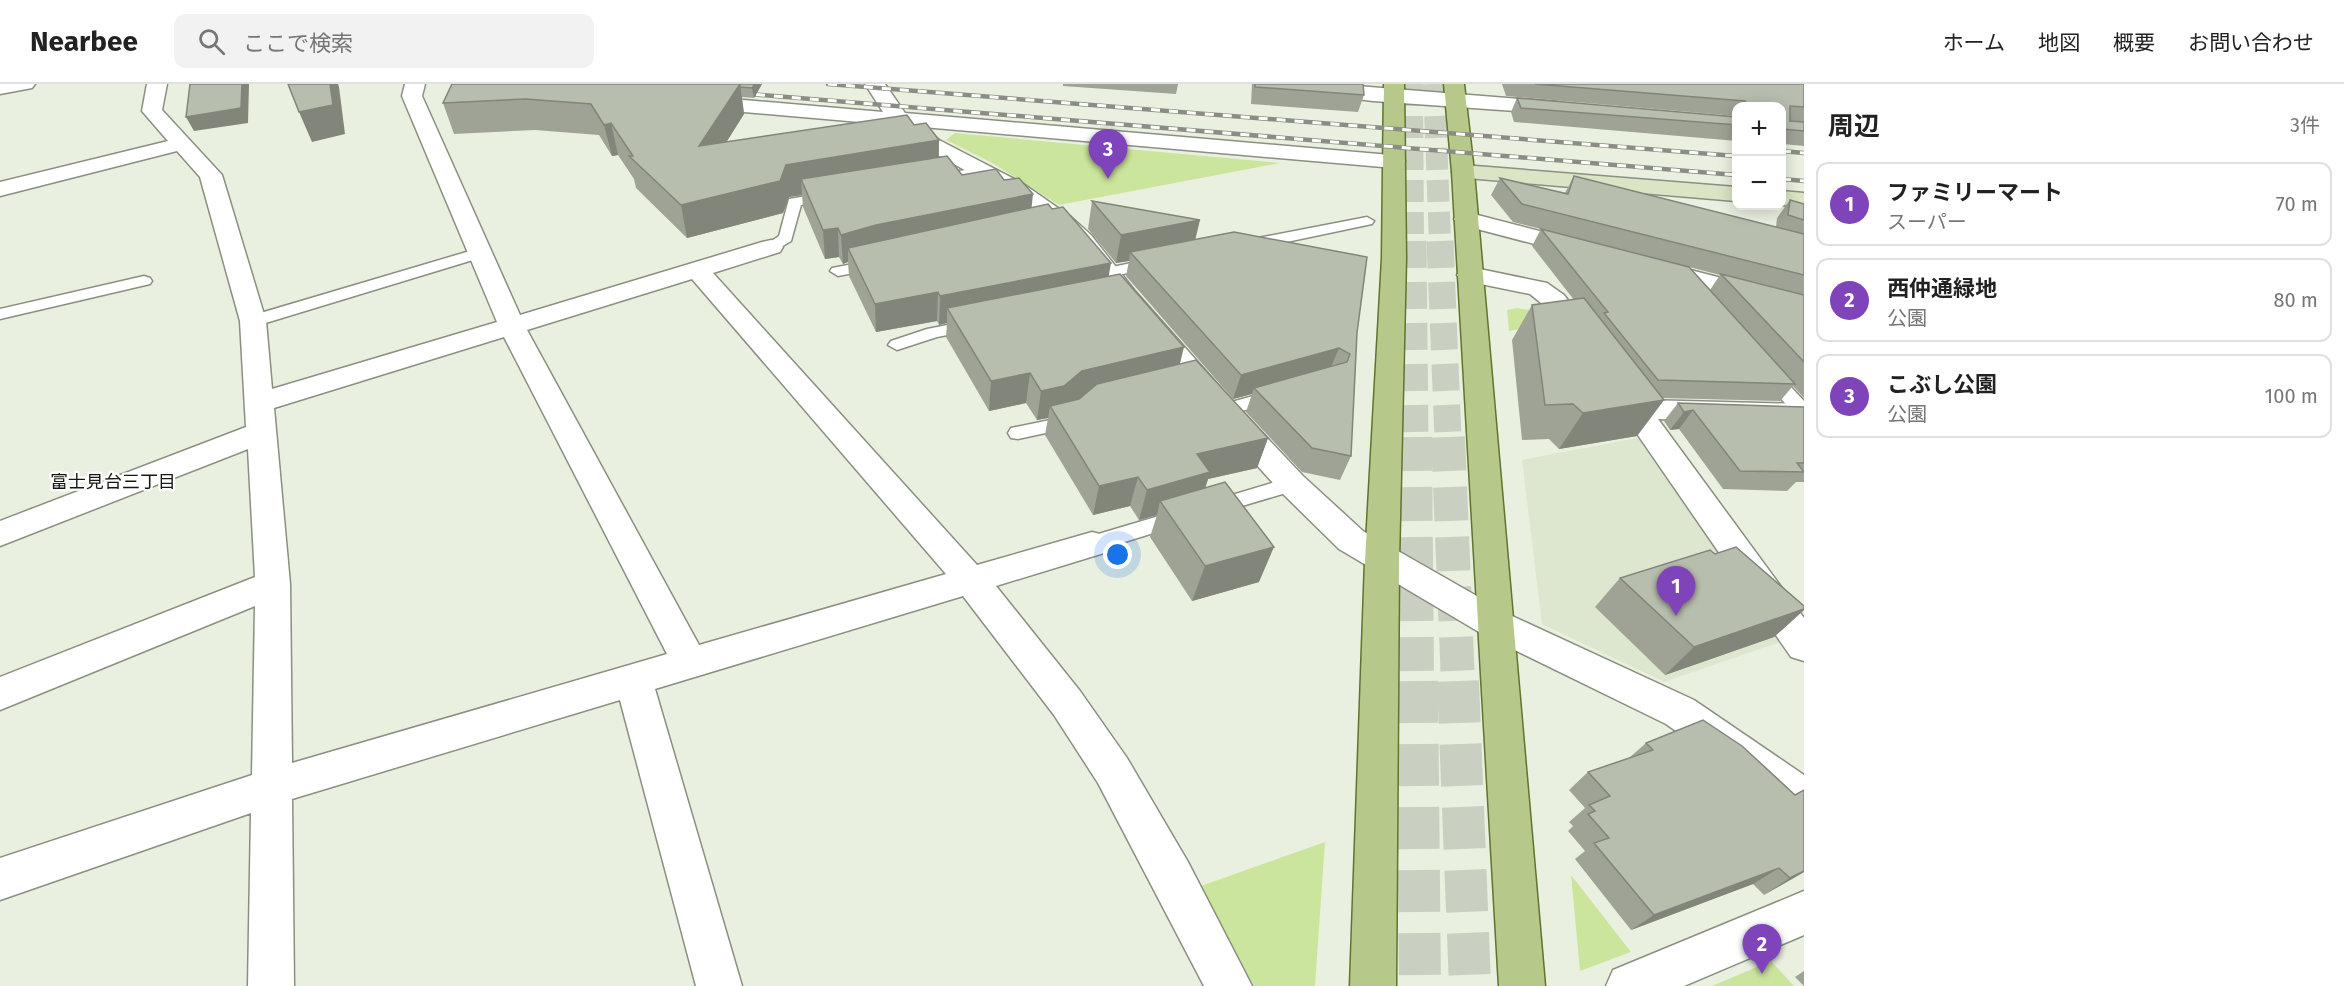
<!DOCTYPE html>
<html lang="ja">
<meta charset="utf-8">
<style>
body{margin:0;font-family:"Fira Sans","Noto Sans JP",sans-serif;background:#f2f2f2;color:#222}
.controls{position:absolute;right:18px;top:18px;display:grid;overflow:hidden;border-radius:12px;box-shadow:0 3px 15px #0003}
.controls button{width:54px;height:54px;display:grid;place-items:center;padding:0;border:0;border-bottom:2px solid #e0e0e0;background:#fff;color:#222;font:30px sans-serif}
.you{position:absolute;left:1118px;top:471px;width:21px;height:21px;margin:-15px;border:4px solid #fff;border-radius:50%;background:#1a73e8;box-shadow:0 0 0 9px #1a73e833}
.badge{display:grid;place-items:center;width:39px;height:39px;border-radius:50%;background:#7f44ba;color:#fff;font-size:20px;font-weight:700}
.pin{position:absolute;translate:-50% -50px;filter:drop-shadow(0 2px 3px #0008)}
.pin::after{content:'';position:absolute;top:32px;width:21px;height:18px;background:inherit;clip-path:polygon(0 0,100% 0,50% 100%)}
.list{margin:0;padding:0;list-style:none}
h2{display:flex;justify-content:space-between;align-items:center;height:78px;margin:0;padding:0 24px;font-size:26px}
h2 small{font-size:20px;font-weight:400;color:#767676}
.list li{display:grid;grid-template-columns:39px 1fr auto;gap:18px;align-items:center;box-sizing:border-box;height:84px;margin:0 12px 12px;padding:0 12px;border:2px solid #e0e0e0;border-radius:12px}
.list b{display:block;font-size:22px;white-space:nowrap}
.list p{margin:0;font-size:20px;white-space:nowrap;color:#767676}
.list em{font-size:20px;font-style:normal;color:#767676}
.icon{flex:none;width:33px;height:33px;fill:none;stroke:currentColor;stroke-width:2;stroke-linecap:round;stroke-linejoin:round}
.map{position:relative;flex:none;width:1804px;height:902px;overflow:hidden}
header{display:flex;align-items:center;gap:36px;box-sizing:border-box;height:84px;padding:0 30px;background:#fff;border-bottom:2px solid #e0e0e0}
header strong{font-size:28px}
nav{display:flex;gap:33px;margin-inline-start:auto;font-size:21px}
.search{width:420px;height:54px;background:#f2f2f2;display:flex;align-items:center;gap:15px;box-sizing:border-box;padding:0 21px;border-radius:12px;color:#767676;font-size:22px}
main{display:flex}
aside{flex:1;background:#fff}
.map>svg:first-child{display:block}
.built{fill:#dde6ce}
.green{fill:#cce59c}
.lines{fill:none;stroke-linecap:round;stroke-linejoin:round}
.primary-tunnel-far3{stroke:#cad0c1;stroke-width:22;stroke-dasharray:22 10;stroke-linecap:butt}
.primary-tunnel-far2{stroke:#cad0c1;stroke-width:27;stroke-dasharray:27 14;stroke-linecap:butt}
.primary-tunnel-far1{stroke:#cad0c1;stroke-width:34;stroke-dasharray:34 16;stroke-linecap:butt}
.primary-tunnel{stroke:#cad0c1;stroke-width:42;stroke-dasharray:42 21;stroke-linecap:butt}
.lane-casing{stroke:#8a9081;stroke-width:3}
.street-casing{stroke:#8a9081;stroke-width:3}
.secondary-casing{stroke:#8a9081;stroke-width:3}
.primary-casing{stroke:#5f742d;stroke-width:3}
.lane{fill:#fff;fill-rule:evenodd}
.street{fill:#fff;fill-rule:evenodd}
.secondary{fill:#dbe4c4;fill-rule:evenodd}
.primary{fill:#b7c98a;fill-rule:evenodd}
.rail-casing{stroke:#8a8e82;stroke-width:4.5}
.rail{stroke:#fff;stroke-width:3;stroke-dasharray:9;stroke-linecap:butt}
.wall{fill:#9ea396;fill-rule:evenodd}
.shaded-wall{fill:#81857a}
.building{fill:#b8beae;stroke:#81857a;stroke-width:1.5}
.labels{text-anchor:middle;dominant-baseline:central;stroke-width:4.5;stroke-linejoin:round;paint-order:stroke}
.neighbourhood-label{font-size:18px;fill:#161812;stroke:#fff}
</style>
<header>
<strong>Nearbee</strong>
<div class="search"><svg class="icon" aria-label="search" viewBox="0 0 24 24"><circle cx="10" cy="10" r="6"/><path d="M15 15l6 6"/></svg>ここで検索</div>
<nav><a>ホーム</a><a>地図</a><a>概要</a><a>お問い合わせ</a></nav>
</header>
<main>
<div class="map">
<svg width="1804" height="902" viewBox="0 0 1804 902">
<rect width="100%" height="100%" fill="#eaf0e0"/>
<polygon class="built" points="1642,353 1786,556 1664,598 1542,540 1522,376"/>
<g class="green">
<polygon points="955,49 1280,79 1059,121 994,80 946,56"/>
<polygon points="1517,224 1535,227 1545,240 1509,247 1507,226"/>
<polygon points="1325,758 1315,902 1254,902 1201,802"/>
<polygon points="1571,791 1631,868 1580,887"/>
<polygon points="1771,877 1794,902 1712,902"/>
</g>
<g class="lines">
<g class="primary-tunnel-far3">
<polyline points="1412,0 1413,158"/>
<polyline points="1434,0 1440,158"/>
</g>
<g class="primary-tunnel-far2">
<polyline points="1413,157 1415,354"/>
<polyline points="1440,157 1448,354"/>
</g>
<g class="primary-tunnel-far1">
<polyline points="1415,353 1417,599"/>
<polyline points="1448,353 1458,599"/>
</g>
<g class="primary-tunnel">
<polyline points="1417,597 1420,902"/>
<polyline points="1458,597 1470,902"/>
</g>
<g class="lane-casing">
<g id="lane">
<polygon points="984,83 991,87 989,90 934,99 927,95 934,91"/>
<polygon points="829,108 836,112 834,115 801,121 791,157 776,166 766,166 763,163 779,152 789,115"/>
<polygon points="1367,133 1374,137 1372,140 1248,166 1240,161 1248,156"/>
<polygon points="480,164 486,166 488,169 486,172 259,241 253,242 245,237 247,233"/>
<polygon points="876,172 884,177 875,185 838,192 830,187 832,184 864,178"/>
<polygon points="1155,174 1161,176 1163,179 1161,182 1109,193 1101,188 1103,185"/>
<polygon points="144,192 150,194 152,197 150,200 0,235 0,225"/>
<polygon points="973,236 981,241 979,245 937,253 897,266 888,261 891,257 927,245"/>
<polygon points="1768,283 1774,285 1804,317 1804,335 1797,333 1762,293 1759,289 1762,285"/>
<polygon points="1275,306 1281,308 1284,312 1281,316 1224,332 1217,330 1215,326 1217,322"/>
<polygon points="1073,326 1080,328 1082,332 1073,343 1018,355 1011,354 1008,349 1011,344 1060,334"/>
<polygon points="1292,393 1299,395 1302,400 1299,405 1212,431 1205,429 1202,424 1205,419"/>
<polygon points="1179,426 1186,429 1189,434 1186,439 1092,468 1085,466 1081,460 1085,454"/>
</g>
</g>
<g class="street-casing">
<g id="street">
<polygon points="0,0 35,0 32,4 0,10"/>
<path d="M147,0h20l-5,26 60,65 44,146 6,68 225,-67 -95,-226 3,-12h20l-3,12 98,219 242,-73 9,-2 9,2 3,5 -3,5 -67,21 264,292 115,-33 12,3 5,9 -5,9 -108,33 84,105 47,67 61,104 64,124h-48l-106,-203 -44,-68 -91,-119 -308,93 87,297h-46l-76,-286 -328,99 2,187h-46l3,-173 -251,87v-42l252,-83 3,-169 -255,104v-33l255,-100 -7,-128 -248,97v-25l246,-94 -6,-106 -40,-144 -23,-26 -177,45v-14l168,-41 -26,-30zM692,195l254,295 -247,71 -172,-315zM504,253l163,317 -375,109 -2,-179 -16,-176z"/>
<polygon points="865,0 885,0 905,29 1402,72 1405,77 1402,82 1394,84 923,43 939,56 1022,99 1071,133 1091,151 1134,206 1234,319 1303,392 1363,447 1510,531 1694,616 1804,691 1804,733 1790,727 1666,640 1484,551 1339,465 1281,408 1214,333 1115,216 1073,161 1055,143 1006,109 925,64 894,41 697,24 690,22 687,18 690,14 697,12 883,28"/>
<polygon points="1275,0 1332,0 1558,18 1565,20 1568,24 1565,28 1558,30 1373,17 1285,6"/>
<polygon points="1466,128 1589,160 1592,165 1589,170 1580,172 1458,140 1454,135 1458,130"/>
<polygon points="1659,178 1804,215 1804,231 1650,191 1646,186 1650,181"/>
<polygon points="1470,183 1547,199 1564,211 1596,254 1592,260 1582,262 1572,260 1546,223 1530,210 1461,196 1457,191 1461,186"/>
<polygon points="1621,296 1631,298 1644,316 1804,320 1804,340 1658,335 1804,534 1804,577 1791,573 1611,312 1607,305 1611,298"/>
<polygon points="1804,807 1804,851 1684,902 1606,902 1613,886"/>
</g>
</g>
<g class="secondary-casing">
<g id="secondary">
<polygon points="1463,81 1736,103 1736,117 1455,93 1452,88 1455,83"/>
<polygon points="1782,107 1804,109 1804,123 1782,121"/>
</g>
</g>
<g class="primary-casing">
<g id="primary">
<polygon points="1384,0 1404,0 1406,174 1399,477 1396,902 1350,902 1365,477 1382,174"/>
<polygon points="1444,0 1464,0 1474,88 1545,902 1499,902 1452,88"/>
</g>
</g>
<use href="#lane" class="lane"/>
<use href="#street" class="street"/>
<use href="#secondary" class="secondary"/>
<use href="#primary" class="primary"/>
<g class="rail-casing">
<g id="rail">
<polyline points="828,0 1736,72"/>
<polyline points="738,9 1736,91"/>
<polyline points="1782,67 1804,69"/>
<polyline points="1782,95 1804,97"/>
</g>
</g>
<use href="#rail" class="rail"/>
</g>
<g class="wall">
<polygon points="762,0 754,14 742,13 744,30 726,58 914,41 939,56 939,73 962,91 1004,96 1031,124 1108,193 1180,280 1268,354 1257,384 1208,395 1205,404 1259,498 1192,517 1150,453 1157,431 1139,436 1130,422 1093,431 1045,351 1048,334 1037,336 1026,319 989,327 946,253 947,239 939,241 937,237 876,248 849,192 848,178 843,180 839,173 825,175 803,123 802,111 789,113 783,129 687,154 636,104 634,95 618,71 612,72 599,51 535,46 454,50 443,19"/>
<polygon points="1063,0 1178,0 1176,10 1063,2"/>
<polygon points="1252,0 1360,0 1364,11 1358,28 1251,20"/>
<polygon points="1502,0 1804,0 1804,62 1782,60 1782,22 1737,22 1737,57 1514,38 1511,28 1517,14 1736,33 1736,32 1506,12"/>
<path d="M1574,92l202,51 1,-9 13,-18 14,4v194l-11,-12 -13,15 -118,-3 2,2 -27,36 -78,13 -10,-10 -27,1 -10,-100 20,-35 42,-5 -42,-54 9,-17 44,11 -72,-18 -22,-27 9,-17 65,15zM1689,183l31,8 -10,15z"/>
<polygon points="1092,117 1195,156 1357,249 1351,372 1340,396 1302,388 1246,328 1252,310 1233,315 1126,192 1129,177 1116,179 1088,145"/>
<polygon points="1678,319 1804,323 1804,398 1796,398 1787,407 1723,405 1679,345 1670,346 1664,337"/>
<polygon points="1620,494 1804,522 1804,526 1774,553 1665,591 1595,523"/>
<polygon points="1646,659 1804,788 1764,811 1753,800 1631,846 1575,775 1585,767 1568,747 1573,742 1569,738 1585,724 1569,706 1588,688 1629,674"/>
<polygon points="1804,887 1804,902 1795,893"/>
</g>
<g class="shaded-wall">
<polygon points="242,0 249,0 248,39 194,47 186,33"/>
<polygon points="330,0 338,0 339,3 345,50 312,58 299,28"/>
<polygon points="740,0 744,30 704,94 699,62"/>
<polygon points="755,0 762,0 754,14 752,4"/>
<polygon points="611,39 618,71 612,72 604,41"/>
<polygon points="939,56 938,88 801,95 802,111 789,113 783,129 687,154 681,121 786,81"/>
<polygon points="1033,110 1030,138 848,164 848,178 843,180 841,151 876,141"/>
<polygon points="1200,136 1193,165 1130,168 1129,177 1116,179 1121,151"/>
<polygon points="838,144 839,173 825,175 823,146"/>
<polygon points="1111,179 1106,207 947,224 947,239 939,241 940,212"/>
<polygon points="938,208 937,237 876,248 875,220"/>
<polygon points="1184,263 1177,292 1076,317 1050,322 1048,334 1037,336 1041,307 1082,287"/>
<polygon points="1339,264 1329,288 1254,304 1252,310 1233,315 1241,291"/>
<polygon points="1030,289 1026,319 989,327 991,297"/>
<polygon points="1664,316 1637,352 1559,365 1583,329"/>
<polygon points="1693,326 1679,345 1670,346 1684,328"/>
<polygon points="1268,354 1257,384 1208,395 1201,418 1160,417 1157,431 1139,436 1147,406 1197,370"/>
<polygon points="1138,393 1130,422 1093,431 1099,402"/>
<polygon points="1274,463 1259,498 1192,517 1205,482"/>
<polygon points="1804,525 1804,526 1774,553 1665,591 1694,563"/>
<polygon points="1779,784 1753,800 1631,846 1654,831"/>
<polygon points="1804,787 1804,788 1764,811 1790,794"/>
</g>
<g class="building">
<polygon points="190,0 242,0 241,24 186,33"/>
<polygon points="288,0 330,0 333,21 299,28"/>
<polygon points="452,0 740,0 699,62 907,31 914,41 926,39 939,56 786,81 780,97 681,121 629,72 633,72 611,39 604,41 591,20 526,15 443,19"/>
<polygon points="740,0 755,0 752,4 740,3"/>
<polygon points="1255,0 1363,0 1364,11 1255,3"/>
<polygon points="1535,0 1804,0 1804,23 1790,22 1790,37 1804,38 1804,47 1782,45 1782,22 1746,22 1745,17"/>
<polygon points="1517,14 1737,33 1737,41 1521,24"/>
<polygon points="947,72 962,91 996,85 1004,96 1019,94 1033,110 876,141 841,151 838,144 823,146 801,95"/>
<polygon points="1574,92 1804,150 1804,191 1522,120 1500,94 1568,110"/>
<polygon points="1790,116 1804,120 1804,136 1788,131"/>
<polygon points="1092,117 1200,136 1121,151"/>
<polygon points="1048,120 1052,125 1063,123 1111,179 940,212 938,208 875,220 848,164"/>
<polygon points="1541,145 1689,183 1795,300 1658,296 1604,229 1608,228"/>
<polygon points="1234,148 1367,173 1357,249 1351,372 1312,364 1254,304 1347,278 1350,270 1339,264 1241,291 1130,168"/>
<polygon points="1120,190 1184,263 1082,287 1064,302 1041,307 1030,289 991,297 947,224"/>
<polygon points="1721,190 1804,211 1804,278"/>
<polygon points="1584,214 1664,316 1583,329 1573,320 1545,321 1532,221"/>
<polygon points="1196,276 1268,354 1197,370 1210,388 1147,406 1138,393 1099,402 1050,322 1079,315 1097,300"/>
<polygon points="1678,319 1804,323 1804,379 1797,379 1804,388 1740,387 1693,326 1684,328"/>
<polygon points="1225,398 1274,463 1205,482 1160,417"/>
<polygon points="1736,463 1804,522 1804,525 1694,563 1620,494 1710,466 1715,470"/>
<polygon points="1703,636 1742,662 1795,711 1804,706 1804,787 1790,794 1779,784 1654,831 1594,759 1609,754 1588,730 1595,727 1589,721 1610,712 1588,688 1653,666 1646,659"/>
</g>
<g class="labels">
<g class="neighbourhood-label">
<text x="113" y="398">富士見台三丁目</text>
</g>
</g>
</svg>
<div class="controls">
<button>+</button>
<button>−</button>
</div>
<div class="you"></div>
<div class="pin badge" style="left:1676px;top:532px">1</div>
<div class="pin badge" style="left:1762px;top:890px">2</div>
<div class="pin badge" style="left:1108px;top:95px">3</div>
</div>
<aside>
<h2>周辺<small>3件</small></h2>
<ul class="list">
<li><span class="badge">1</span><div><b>ファミリーマート</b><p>スーパー</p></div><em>70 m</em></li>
<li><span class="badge">2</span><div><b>西仲通緑地</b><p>公園</p></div><em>80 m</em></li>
<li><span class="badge">3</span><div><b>こぶし公園</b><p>公園</p></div><em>100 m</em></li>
</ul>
</aside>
</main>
